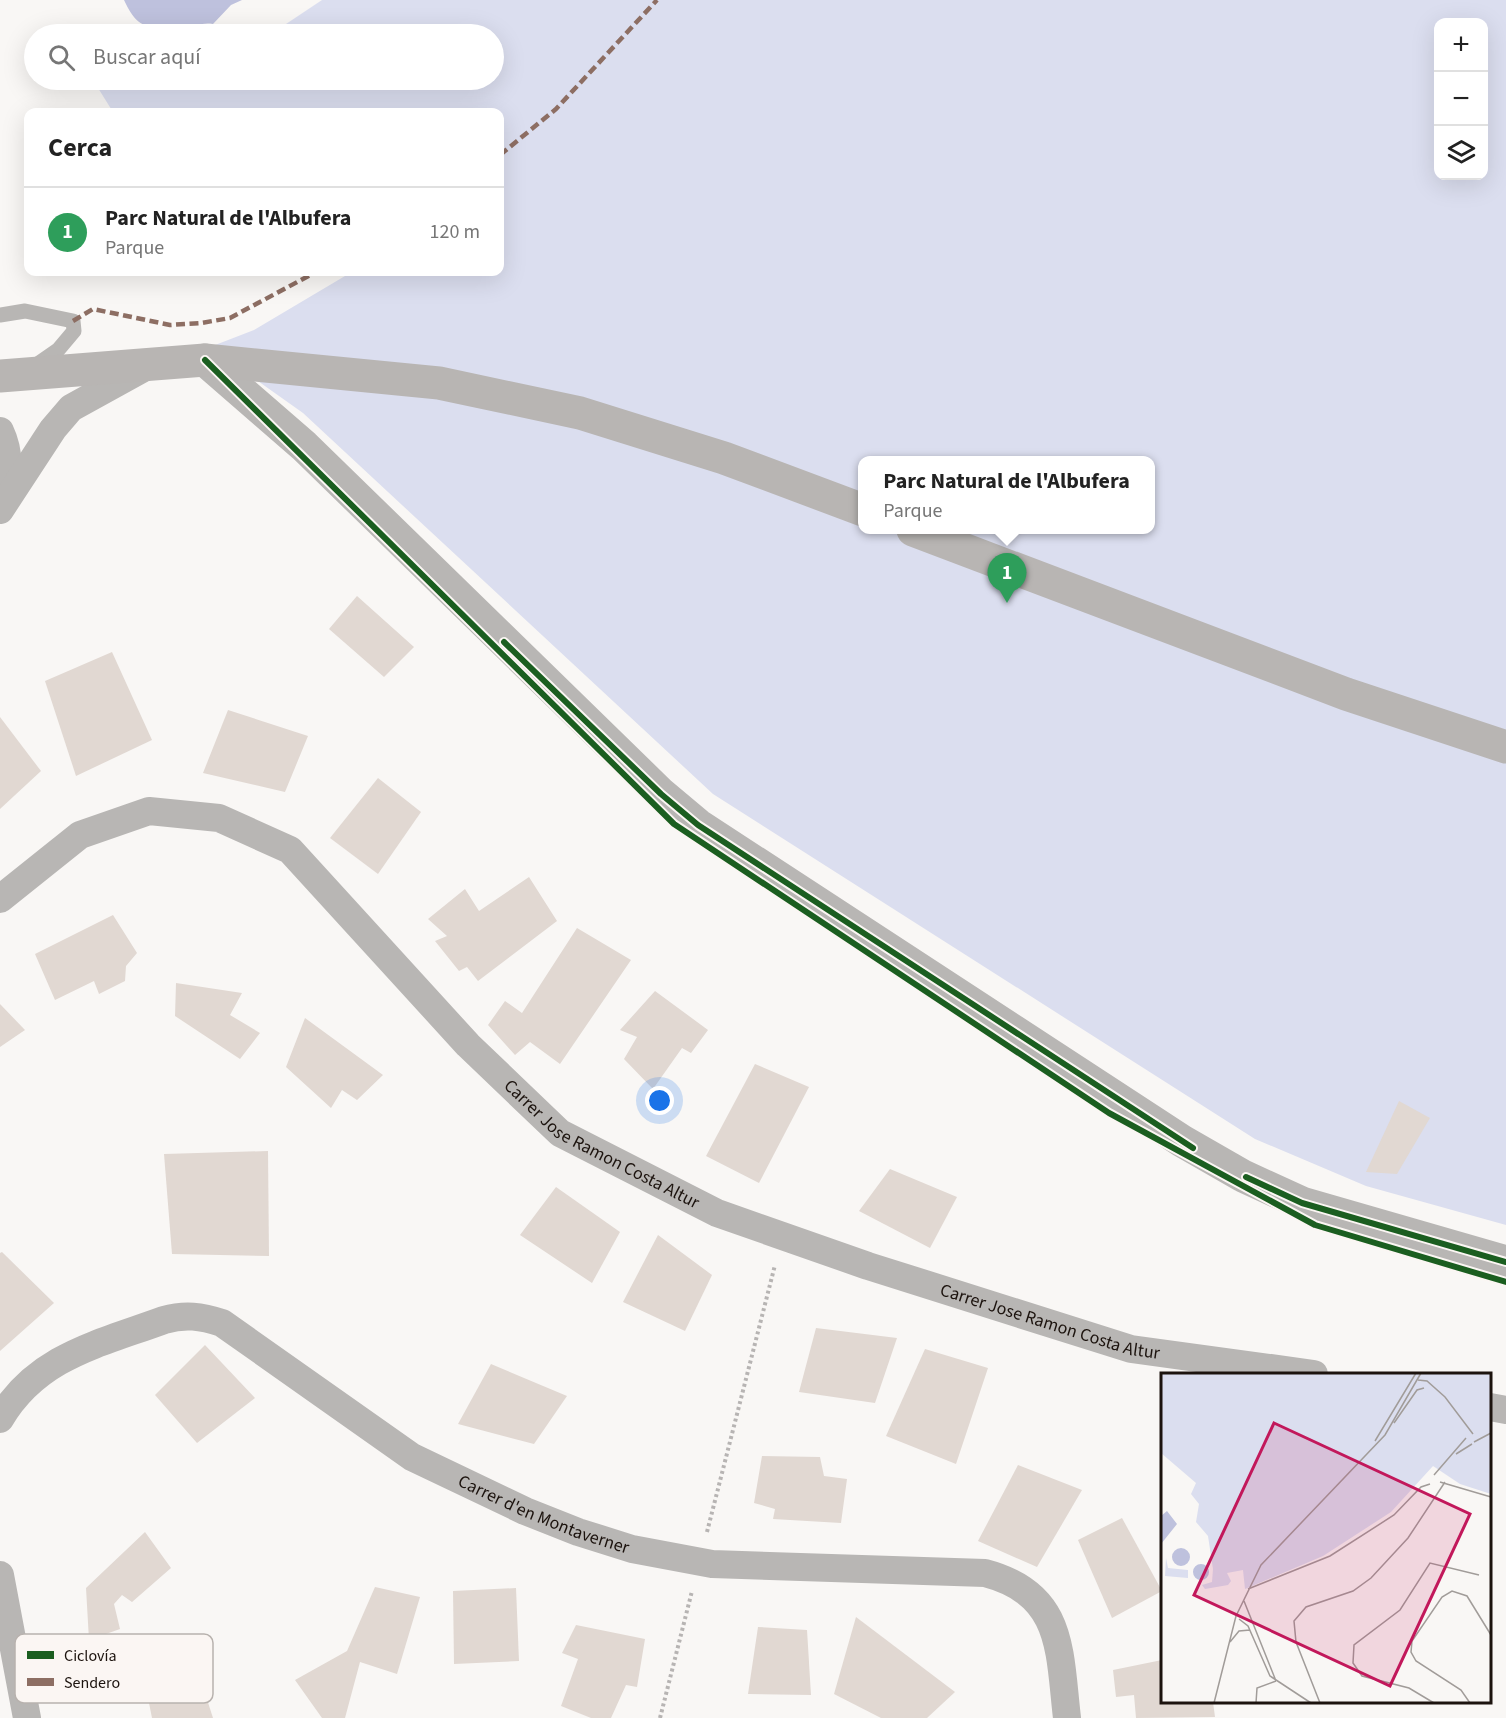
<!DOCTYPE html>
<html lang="es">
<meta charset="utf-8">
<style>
body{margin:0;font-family:"Source Sans 3",sans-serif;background:#f2f2f2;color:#222}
.controls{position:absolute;right:18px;top:18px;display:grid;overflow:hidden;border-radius:12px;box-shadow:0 6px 24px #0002}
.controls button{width:54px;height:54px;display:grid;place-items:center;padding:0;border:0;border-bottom:2px solid #e0e0e0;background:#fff;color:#222;font:30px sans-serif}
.you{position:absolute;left:660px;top:1101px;width:21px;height:21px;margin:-15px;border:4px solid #fff;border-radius:50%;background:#1a73e8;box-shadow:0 0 0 9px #1a73e833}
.badge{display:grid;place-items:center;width:39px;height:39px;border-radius:50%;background:#2563eb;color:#fff;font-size:20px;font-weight:700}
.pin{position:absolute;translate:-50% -50px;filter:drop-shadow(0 2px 3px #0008)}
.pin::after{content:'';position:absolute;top:32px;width:21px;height:18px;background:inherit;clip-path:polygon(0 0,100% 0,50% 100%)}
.popup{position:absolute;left:858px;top:456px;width:297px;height:78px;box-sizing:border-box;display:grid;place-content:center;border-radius:12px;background:#fff;filter:drop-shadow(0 2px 4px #0005);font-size:20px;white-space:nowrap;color:#767676}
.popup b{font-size:22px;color:#222}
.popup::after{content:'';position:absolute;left:50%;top:100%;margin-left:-12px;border:12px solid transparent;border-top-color:#fff}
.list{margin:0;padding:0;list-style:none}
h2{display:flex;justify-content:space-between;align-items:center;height:78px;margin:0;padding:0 24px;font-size:26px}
h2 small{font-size:20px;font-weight:400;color:#767676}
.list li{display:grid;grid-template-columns:39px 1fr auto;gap:18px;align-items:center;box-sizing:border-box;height:90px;padding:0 24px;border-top:2px solid #e0e0e0}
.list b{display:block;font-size:22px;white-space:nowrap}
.list p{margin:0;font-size:20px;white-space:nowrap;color:#767676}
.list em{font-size:20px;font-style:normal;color:#767676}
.icon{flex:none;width:33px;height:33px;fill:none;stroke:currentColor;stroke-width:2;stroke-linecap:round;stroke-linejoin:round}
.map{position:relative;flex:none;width:1506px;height:1718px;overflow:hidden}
.search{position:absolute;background:#fff;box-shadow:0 6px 24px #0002;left:24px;top:24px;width:480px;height:66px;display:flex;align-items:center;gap:15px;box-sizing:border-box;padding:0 21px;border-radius:33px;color:#767676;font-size:22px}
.panel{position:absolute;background:#fff;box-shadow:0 6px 24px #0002;left:24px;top:108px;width:480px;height:168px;border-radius:12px}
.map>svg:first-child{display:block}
.green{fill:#dbdeef;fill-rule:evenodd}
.water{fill:#bec1dd}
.building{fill:#e1d8d2}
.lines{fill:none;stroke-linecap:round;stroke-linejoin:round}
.path{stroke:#b7b4b3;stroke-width:4;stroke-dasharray:3 3;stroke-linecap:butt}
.service{stroke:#b8b6b4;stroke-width:15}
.minor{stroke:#b8b6b4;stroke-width:28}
.tertiary{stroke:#b8b6b4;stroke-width:33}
.secondary{stroke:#b8b5b3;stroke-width:33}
.quiet{stroke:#8d6e63;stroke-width:4.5;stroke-dasharray:9 4.5;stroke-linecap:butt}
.cycleway-casing{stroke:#fbf6f3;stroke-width:10}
.cycleway{stroke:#1b5e20;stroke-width:6}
.labels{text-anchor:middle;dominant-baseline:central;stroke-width:5;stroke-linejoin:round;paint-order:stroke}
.street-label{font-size:18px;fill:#1c130e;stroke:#fbf6f3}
.inset-road{fill:none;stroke:#a19c99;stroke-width:1.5}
.view{fill:#c2185b;fill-opacity:0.15;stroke:#c2185b;stroke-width:3}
.inset-edge{fill:none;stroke:#1c130e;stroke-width:3}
.key{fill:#fbf6f3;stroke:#b8b2ae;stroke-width:1.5}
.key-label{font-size:16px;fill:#1c130e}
</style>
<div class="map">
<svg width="1506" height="1718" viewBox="0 0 1506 1718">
<rect width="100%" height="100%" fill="#f9f7f5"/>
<path class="green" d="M322,0h1184v1225l-140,-39 -111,-47 -542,-345 -410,-381 -93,-66 44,-17 91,-54 -1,-4h156v-160h-387l-20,-32h51l8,9 23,-9h319v-46h-223zM1438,22h46v154h-46zM863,460h288v70h-288z"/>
<path class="water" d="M124,0h118l-11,5 -18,19c-12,-2 -16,3 -27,5 -8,1 -15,-1 -24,-1 -22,-1 -28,-7 -38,-28z"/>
<g class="building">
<polygon points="140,26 146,34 130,34"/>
<polygon points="357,596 414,647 384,677 329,629"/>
<polygon points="112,652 152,740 76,776 45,681"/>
<polygon points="228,710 308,736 285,792 203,773"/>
<polygon points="0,717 41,771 0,809"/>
<polygon points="378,778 421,812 378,874 330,838"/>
<polygon points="529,877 557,921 478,981 467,967 459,971 435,941 447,936 428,919 465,889 479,911"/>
<polygon points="113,915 137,953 126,966 125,981 99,994 94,981 55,1000 35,954"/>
<polygon points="577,928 631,960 560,1064 530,1042 515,1055 488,1025 505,1001 522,1013"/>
<polygon points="176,983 242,993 230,1015 260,1033 240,1059 175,1016"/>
<polygon points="655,991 708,1030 691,1053 682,1048 653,1089 624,1059 637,1037 620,1030"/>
<polygon points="0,1004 25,1030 0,1047"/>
<polygon points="305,1018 383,1075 357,1100 342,1090 331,1108 286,1067"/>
<polygon points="755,1064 809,1087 759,1183 706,1156"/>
<polygon points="1399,1101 1430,1118 1397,1174 1366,1172"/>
<polygon points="268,1151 269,1256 172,1254 164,1154"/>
<polygon points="890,1169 957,1197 930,1248 859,1211"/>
<polygon points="556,1187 620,1232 592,1283 520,1235"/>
<polygon points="658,1235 712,1275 685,1331 623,1302"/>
<polygon points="2,1252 54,1303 0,1351 0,1253"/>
<polygon points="816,1328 897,1338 875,1403 799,1392"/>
<polygon points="205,1345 255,1398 197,1443 155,1395"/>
<polygon points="925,1349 988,1368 956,1464 886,1436"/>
<polygon points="491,1364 567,1396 534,1444 458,1424"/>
<polygon points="762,1456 820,1457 824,1476 847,1479 841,1523 773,1519 775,1509 754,1503"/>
<polygon points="1018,1465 1082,1490 1037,1567 978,1541"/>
<polygon points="1122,1518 1162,1591 1112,1618 1078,1540"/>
<polygon points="145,1532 171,1568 132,1602 122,1595 114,1604 120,1629 89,1640 86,1588"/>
<polygon points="375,1587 420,1597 397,1674 360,1662 345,1718 322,1718 295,1680 347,1651"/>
<polygon points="516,1588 519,1661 454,1664 453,1591"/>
<polygon points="856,1617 955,1692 927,1718 881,1718 834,1694"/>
<polygon points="576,1625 645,1639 637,1687 626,1685 611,1718 591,1718 561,1706 578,1659 562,1653"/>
<polygon points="758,1627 807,1630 811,1695 748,1694"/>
<polygon points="1162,1660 1162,1702 1213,1702 1215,1717 1136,1718 1134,1695 1116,1697 1113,1670"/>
<polygon points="203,1687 213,1718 152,1718 149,1703"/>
</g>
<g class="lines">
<g class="path">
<polyline points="707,1532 775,1265"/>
<polyline points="660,1718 692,1591"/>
</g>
<polyline class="service" points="0,315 25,311 73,321 74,331 58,350 35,366"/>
<g class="minor">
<path d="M0,431c11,23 8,43 4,67"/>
<polyline points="0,510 53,429 71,408 149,365"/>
<path id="s1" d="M0,899l80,-64 69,-24 70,7 71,32 178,195 92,88 157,80 151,53 263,83 183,25"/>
<polyline points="1490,1407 1506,1410"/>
<path id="s2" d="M0,1419c37,-63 99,-75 164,-99 21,-6 37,-4 58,3l190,134 113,54 53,21 54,17 80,15 273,9c79,21 74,77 82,145"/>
<polyline points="0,1575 27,1718"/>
</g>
<polyline class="tertiary" points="205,360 304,446 661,794 698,825 1182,1141 1243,1176 1302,1203 1506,1262"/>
<g class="secondary">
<polyline points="0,376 205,360 439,383 580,413 724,458 863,510"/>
<polyline points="913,530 1346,694 1506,747"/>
</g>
<g class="quiet">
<polyline points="500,155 556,109 657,0"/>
<polyline points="73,321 93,309 170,325 201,323 230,318 316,272"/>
</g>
<g class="cycleway-casing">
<g id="cycleway">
<polyline points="205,360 674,824 1109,1113 1315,1225 1506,1282"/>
<polyline points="504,642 661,794 698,825 1193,1148"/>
<polyline points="1246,1177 1302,1203 1506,1262"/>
</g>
</g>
<use href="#cycleway" class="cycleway"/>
</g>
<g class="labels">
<g class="street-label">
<text stroke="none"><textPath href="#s1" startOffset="756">Carrer Jose Ramon Costa Altur</textPath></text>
<text stroke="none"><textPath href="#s1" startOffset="1242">Carrer Jose Ramon Costa Altur</textPath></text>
<text stroke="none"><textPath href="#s2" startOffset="632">Carrer d'en Montaverner</textPath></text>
</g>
</g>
<g transform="translate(1161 1373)">
<rect width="330" height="330" fill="#f9f7f5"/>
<path d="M0,0h330v121l-31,-10 -27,-18 -42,46 -68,44 -78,33 -2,-19 -16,3 4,8 -3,4 -23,4 -3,-4 10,-3 1,-13 -5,-33 -12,-14 3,-18 -8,-10 5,-11 -35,-30zM5,185l2,10 20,2v8l-23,-2z" fill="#dbdeef"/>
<path d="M6,138l10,13 -16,20v-28zM11 184a9 9 0 1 1 18 0a9 9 0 1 1-18 0ZM32 199a8 8 0 1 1 16 0a8 8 0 1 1-16 0Z" fill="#bec1dd"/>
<path class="inset-road" d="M257,7l9,1 18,16 28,37M233,50l23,-33 7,-2M214,68l41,-68M313,69l17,-9M295,81l16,-10M273,102l32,-37M279,109l51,15M87,216l82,-33 64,-41 27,-28 9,-3M83,228l32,80M78,246l9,7 22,50 41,27M69,269l9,-11 11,-1M53,330l22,-87 25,-51 124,-130 36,-62M95,330l1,-15 19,-7M159,330l-24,-61 -2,-21 12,-14 47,-16 18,-13 37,-40 37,-56M273,330l-25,-15 -47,-12 -9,-13 1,-18 46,-35 30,-47 49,12M309,330l-9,-13 -45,-29 -5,-9 1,-11 30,-44 10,-6 15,5 24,39"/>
<path class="view" d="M113,50l196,91 -80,172 -196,-91z"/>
<rect width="330" height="330" class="inset-edge"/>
</g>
<rect x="15" y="1634" width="198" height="69" rx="9" class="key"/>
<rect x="27" y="1651" width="27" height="8" fill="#1b5e20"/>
<rect x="27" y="1678" width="27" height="8" fill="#8d6e63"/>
<g class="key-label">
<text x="64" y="1661">Ciclovía</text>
<text x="64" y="1688">Sendero</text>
</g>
</svg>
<div class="controls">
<button>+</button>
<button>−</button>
<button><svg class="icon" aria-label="layers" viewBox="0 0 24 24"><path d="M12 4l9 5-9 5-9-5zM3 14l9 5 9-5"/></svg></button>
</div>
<div class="you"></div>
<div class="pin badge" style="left:1007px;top:603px;background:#2e9e5b">1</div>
<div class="popup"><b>Parc Natural de l'Albufera</b>Parque</div>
<div class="search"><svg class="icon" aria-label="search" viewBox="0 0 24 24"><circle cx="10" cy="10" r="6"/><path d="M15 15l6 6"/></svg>Buscar aquí</div>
<section class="panel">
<h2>Cerca<small></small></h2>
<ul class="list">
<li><span class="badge" style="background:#2e9e5b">1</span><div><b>Parc Natural de l'Albufera</b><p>Parque</p></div><em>120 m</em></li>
</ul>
</section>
</div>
